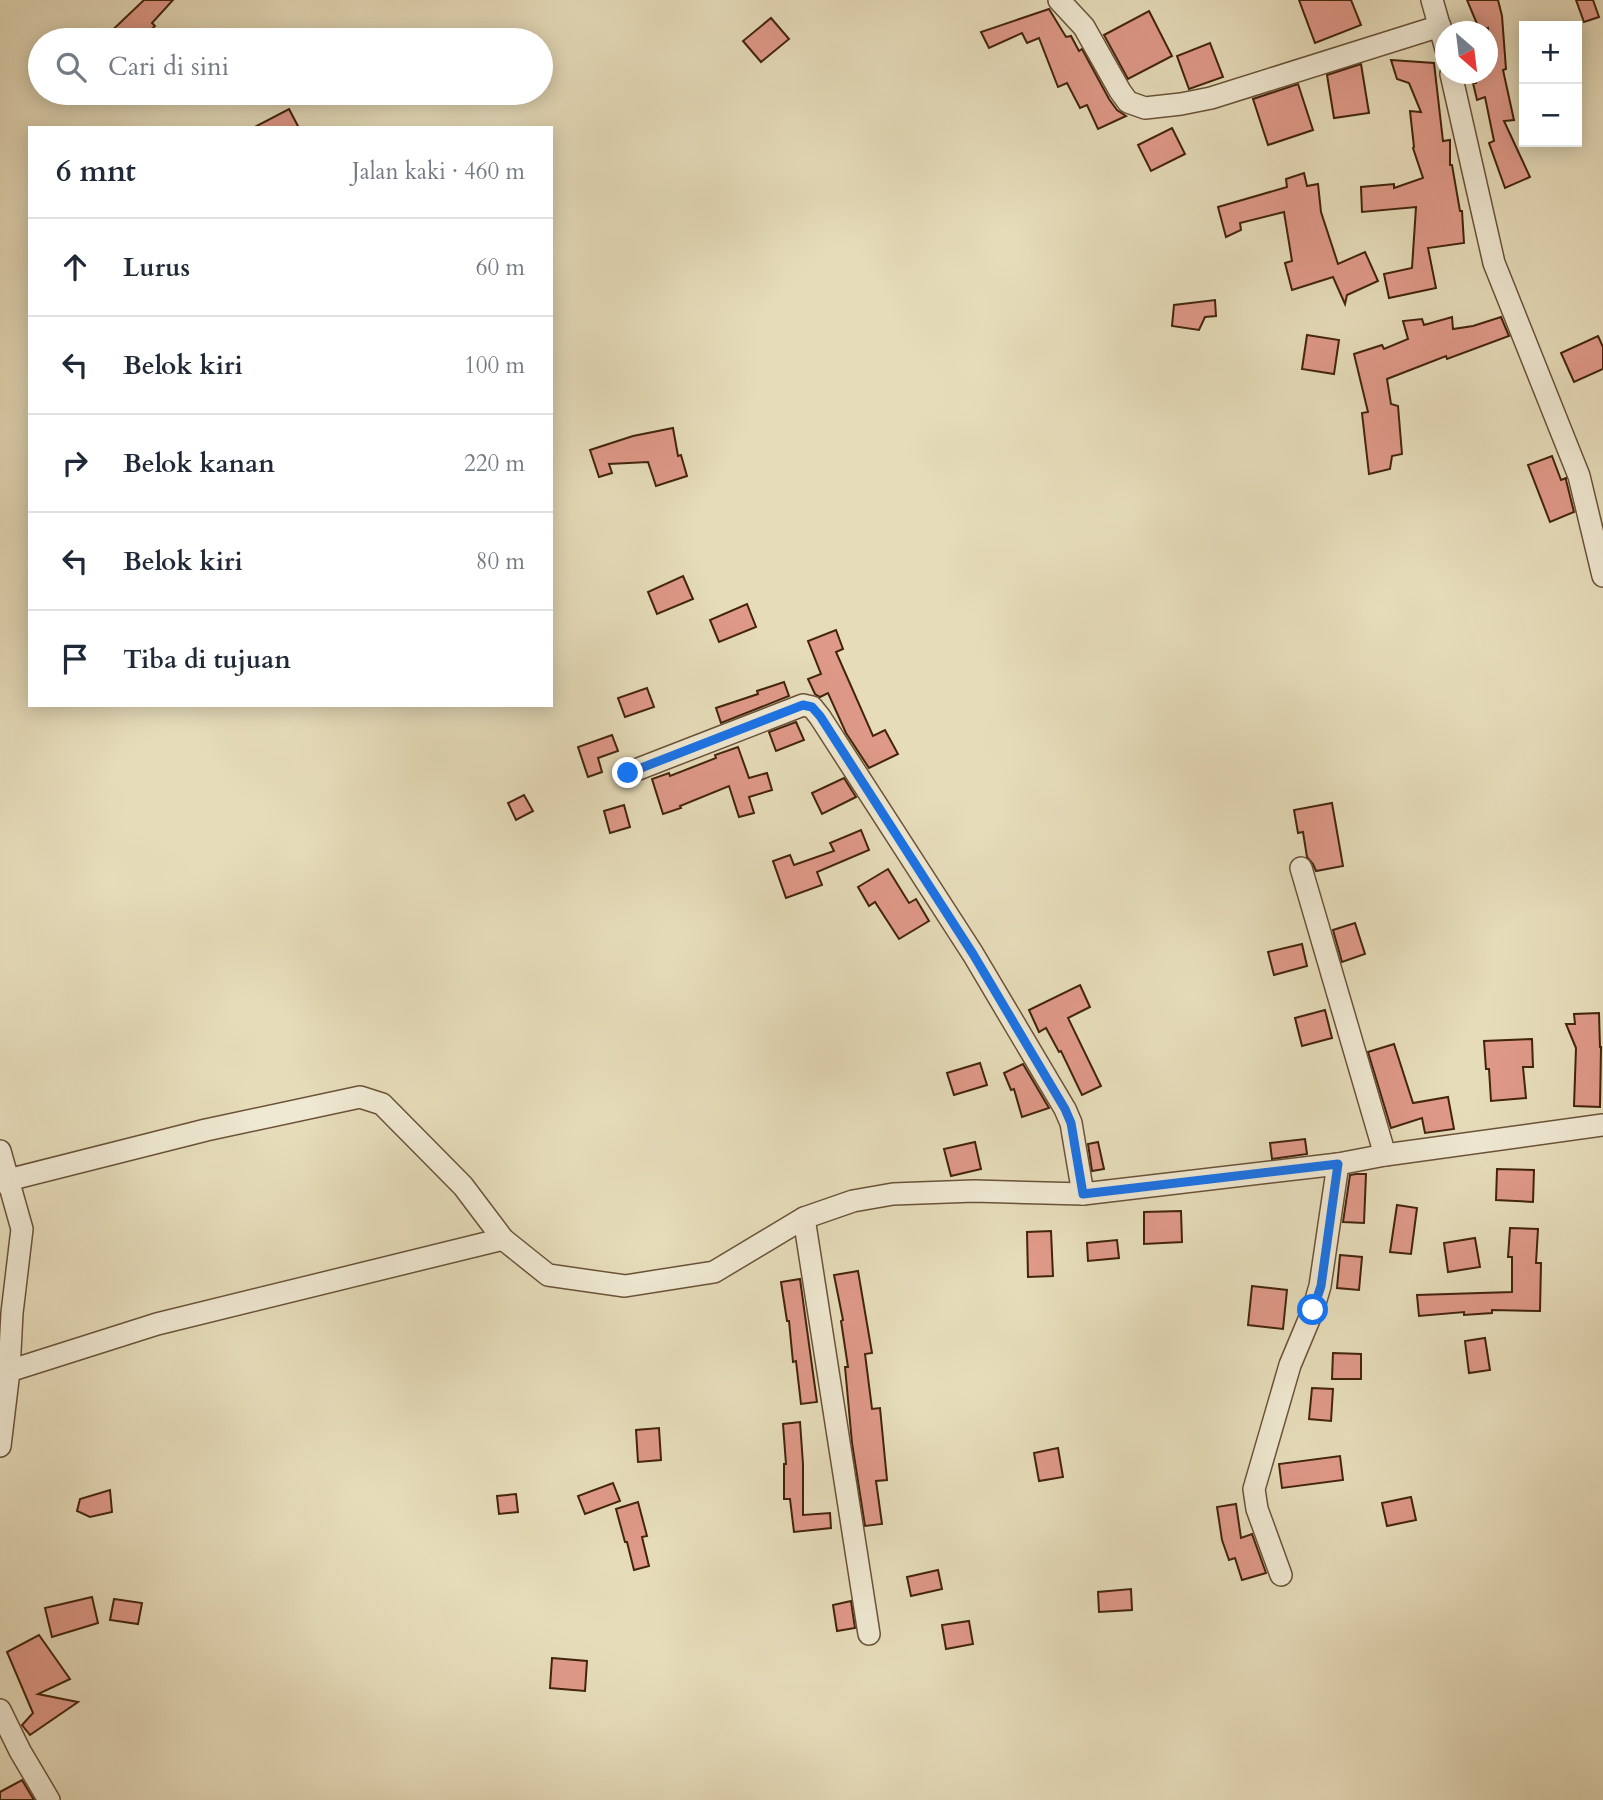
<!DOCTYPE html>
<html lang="id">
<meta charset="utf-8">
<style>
body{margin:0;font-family:Cardo,serif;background:#f2f2f3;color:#1f2937}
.controls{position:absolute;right:21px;top:21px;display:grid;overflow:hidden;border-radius:0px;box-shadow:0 4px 18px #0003}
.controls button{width:63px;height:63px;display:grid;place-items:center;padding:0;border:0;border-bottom:2px solid #e0e1e3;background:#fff;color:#1f2937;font:35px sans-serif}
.compass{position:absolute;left:1435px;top:21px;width:63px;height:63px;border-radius:50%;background:#fff;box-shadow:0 4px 18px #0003;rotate:152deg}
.stop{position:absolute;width:21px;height:21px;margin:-16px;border:5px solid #1a73e8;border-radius:50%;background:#fff}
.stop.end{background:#1a73e8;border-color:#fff;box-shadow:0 2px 7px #0008}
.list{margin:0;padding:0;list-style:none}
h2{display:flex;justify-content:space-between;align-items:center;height:91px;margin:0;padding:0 28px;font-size:30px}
h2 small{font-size:23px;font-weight:400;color:#747a83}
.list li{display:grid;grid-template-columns:46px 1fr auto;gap:21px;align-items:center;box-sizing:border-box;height:98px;padding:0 28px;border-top:2px solid #e0e1e3}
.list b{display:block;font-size:26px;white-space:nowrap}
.list em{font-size:23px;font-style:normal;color:#747a83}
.icon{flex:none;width:38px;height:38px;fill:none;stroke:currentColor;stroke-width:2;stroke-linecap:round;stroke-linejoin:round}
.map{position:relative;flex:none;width:1603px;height:1800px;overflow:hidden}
.search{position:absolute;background:#fff;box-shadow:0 4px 18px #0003;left:28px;top:28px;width:525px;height:77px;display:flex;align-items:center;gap:18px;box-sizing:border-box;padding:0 24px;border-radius:38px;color:#747a83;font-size:26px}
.panel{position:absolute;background:#fff;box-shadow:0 4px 18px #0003;left:28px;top:126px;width:525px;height:581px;border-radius:0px}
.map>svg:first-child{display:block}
.building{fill:#df9988;stroke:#42240d;stroke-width:2}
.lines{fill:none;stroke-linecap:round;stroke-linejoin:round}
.minor-casing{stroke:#6b5238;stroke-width:24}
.minor{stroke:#efe8d2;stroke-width:21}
.route{stroke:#1a73e8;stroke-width:9}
</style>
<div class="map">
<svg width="1603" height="1800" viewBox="0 0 1603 1800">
<rect width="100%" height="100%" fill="#e6dcba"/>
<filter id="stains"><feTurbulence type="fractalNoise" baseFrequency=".00286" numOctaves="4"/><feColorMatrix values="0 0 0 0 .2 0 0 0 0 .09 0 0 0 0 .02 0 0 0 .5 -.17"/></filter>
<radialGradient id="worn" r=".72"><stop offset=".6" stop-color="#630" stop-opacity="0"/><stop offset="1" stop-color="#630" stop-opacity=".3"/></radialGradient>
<g class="building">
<polygon points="144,0 173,0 152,23 155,26 140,40 102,40"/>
<polygon points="1299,0 1351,0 1361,25 1315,43"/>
<polygon points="1467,0 1498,0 1502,16 1506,69 1503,70 1514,120 1504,121 1530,177 1505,188 1489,143 1494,141 1485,97 1477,100 1473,83 1476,83 1475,74 1488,74 1488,28 1480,31"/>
<polygon points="1576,0 1593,0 1599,17 1584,22"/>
<polygon points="1049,9 1066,37 1071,36 1079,51 1082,49 1109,99 1117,110 1126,116 1098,129 1087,105 1080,108 1067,83 1058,87 1039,38 1027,43 1022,33 989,48 981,32"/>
<polygon points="1149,11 1172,56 1128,79 1104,35"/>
<polygon points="771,18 789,39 761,62 743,41"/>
<polygon points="1210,43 1223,77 1189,89 1177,56"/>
<polygon points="1391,60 1434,63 1443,141 1450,140 1450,165 1452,165 1460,211 1462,211 1464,243 1428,248 1436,288 1389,298 1384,274 1412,268 1416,207 1362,212 1361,187 1394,184 1394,188 1423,178 1413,148 1414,147 1410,111 1421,112 1409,83 1397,79"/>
<polygon points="1361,64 1369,113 1334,118 1327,75"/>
<polygon points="1298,84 1313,130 1268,145 1253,99"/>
<polygon points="289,109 299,128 253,128"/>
<polygon points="1172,128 1185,154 1151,171 1138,145"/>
<polygon points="1304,173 1307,186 1318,184 1321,212 1338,264 1365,252 1378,281 1347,295 1345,304 1333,277 1292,290 1285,263 1292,261 1284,212 1240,223 1241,230 1226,237 1218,207 1287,187 1286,179"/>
<polygon points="1215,300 1216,316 1205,317 1199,330 1172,326 1174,305"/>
<polygon points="1452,317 1453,329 1473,326 1501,317 1509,336 1447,359 1446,356 1387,379 1391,404 1398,406 1402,454 1392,456 1390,469 1369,474 1362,413 1368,412 1354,354 1382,345 1384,349 1408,339 1403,321 1422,319 1424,325"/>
<polygon points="1307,335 1339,340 1334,374 1302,369"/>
<polygon points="1598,336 1603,347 1603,369 1574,382 1561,353"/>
<polygon points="673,428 678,456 681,455 687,476 656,486 648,462 609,464 612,473 599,477 590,450 633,436"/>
<polygon points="1552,456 1561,480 1566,478 1566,480 1574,512 1550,522 1528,465"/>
<polygon points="683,576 693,599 657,614 648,592"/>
<polygon points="747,604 756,627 719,642 710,620"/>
<polygon points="836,630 843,649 836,652 873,736 885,730 898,754 869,768 846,733 828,693 820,697 815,694 808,679 821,674 808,641"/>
<polygon points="784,682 789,696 721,723 716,708 758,694 757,691"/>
<polygon points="647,688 654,707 625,717 618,698"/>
<polygon points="796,722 804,740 776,751 769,732"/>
<polygon points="612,735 618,751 598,758 602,772 588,777 578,747"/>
<polygon points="738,747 749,778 767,773 772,790 749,797 754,813 739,817 729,786 680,806 681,808 663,814 652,779 669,773 670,776 716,758 715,755"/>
<polygon points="844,778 856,797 822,814 812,793"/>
<polygon points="524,795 533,811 516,820 508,803"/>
<polygon points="1332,803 1343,866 1316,871 1313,864 1307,857 1303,832 1298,833 1294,810"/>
<polygon points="624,805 630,827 610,833 604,811"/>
<polygon points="861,830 869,850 817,872 822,885 786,898 773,861 790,855 794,865 834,851 830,843"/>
<polygon points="888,869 909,903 916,899 929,921 899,939 875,902 869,906 858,887"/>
<polygon points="1355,923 1365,954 1342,962 1333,930"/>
<polygon points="1302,944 1307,966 1274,975 1268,952"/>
<polygon points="1080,985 1090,1007 1068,1018 1101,1086 1082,1095 1061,1051 1059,1052 1046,1028 1039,1032 1029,1010"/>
<polygon points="1325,1010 1332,1038 1302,1046 1295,1018"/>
<polygon points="1599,1013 1600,1047 1601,1047 1600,1107 1574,1106 1576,1048 1566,1024 1575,1024 1574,1014"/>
<polygon points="1532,1039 1533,1067 1523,1067 1526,1098 1491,1101 1489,1069 1486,1069 1484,1041"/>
<polygon points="1394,1044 1413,1103 1448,1097 1454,1129 1425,1133 1422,1118 1391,1128 1368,1052"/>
<polygon points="980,1063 987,1085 954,1095 947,1073"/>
<polygon points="1023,1064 1049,1108 1022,1117 1014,1089 1011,1090 1004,1073"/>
<polygon points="1305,1139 1307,1154 1272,1159 1270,1143"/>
<polygon points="975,1142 981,1169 951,1176 944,1149"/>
<polygon points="1098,1142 1104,1169 1092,1171 1088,1144"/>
<polygon points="1497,1169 1534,1170 1533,1202 1496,1200"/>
<polygon points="1356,1174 1366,1174 1364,1223 1343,1222 1350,1175"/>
<polygon points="1397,1205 1417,1208 1411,1254 1390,1252"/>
<polygon points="1181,1211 1182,1242 1144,1244 1144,1212"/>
<polygon points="1510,1228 1538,1229 1536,1263 1541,1263 1540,1311 1492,1310 1492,1313 1464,1315 1464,1312 1419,1316 1417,1295 1512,1292 1512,1257 1508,1257"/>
<polygon points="1051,1231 1053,1276 1028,1277 1027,1232"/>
<polygon points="1475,1238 1480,1267 1448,1272 1444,1243"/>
<polygon points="1117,1240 1119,1258 1088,1261 1087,1243"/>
<polygon points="1340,1255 1362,1257 1359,1290 1337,1288"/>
<polygon points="858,1271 872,1353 865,1354 872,1409 880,1408 887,1480 876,1481 882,1524 865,1526 852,1443 845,1367 848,1367 841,1321 843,1320 834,1275"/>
<polygon points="800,1279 817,1402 801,1404 796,1361 793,1362 789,1321 787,1321 781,1282"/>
<polygon points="1252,1286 1287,1290 1283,1329 1248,1325"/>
<polygon points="1485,1338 1490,1370 1469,1373 1465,1341"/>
<polygon points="1333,1353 1361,1354 1361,1379 1332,1379"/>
<polygon points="1312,1388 1333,1389 1331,1421 1309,1419"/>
<polygon points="800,1422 803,1464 803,1515 830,1513 831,1528 794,1532 790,1499 784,1499 784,1464 786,1464 783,1424"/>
<polygon points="659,1428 661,1460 638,1462 636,1430"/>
<polygon points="1058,1448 1063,1477 1039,1481 1034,1453"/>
<polygon points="1340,1456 1343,1480 1282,1488 1279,1464"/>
<polygon points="613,1483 620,1501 585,1514 578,1496"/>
<polygon points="110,1490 112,1512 90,1517 77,1511 80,1499"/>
<polygon points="516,1494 518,1512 499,1514 497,1496"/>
<polygon points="1411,1497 1416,1520 1387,1526 1382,1503"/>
<polygon points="638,1502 647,1536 642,1537 649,1566 634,1570 627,1542 625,1542 616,1509"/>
<polygon points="1236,1504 1241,1538 1252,1534 1266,1573 1242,1580 1235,1558 1229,1560 1222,1540 1217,1507"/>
<polygon points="938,1570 942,1589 911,1596 907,1577"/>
<polygon points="1131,1589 1132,1610 1099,1612 1098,1592"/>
<polygon points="92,1597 98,1623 52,1637 45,1608"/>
<polygon points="114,1599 142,1603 138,1624 110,1620"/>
<polygon points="851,1601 855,1628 837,1631 833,1605"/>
<polygon points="969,1621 973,1644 946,1649 942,1625"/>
<polygon points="39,1635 70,1679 38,1694 78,1702 30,1735 22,1725 33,1713 7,1652"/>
<polygon points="552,1658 587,1661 585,1691 550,1688"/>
<polygon points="22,1780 34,1800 0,1800 0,1792"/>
</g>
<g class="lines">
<g class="minor-casing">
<g id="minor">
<polyline points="1059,0 1084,27 1120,91 1128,102 1145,108 1181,104 1211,98 1440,26"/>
<polyline points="1432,0 1446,49"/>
<polyline points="1451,74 1494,263 1579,476 1603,576"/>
<polyline points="628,773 803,705 812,707 820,717 973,954 1065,1109 1071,1123 1083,1194"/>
<polyline points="1301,868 1385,1155"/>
<polyline points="0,1151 22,1229 12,1313 9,1371 0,1446"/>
<polyline points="0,1182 206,1130 360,1097 382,1104 463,1186 503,1239 548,1275 625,1286 714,1272 804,1218 853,1201 893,1194 974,1191 1083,1194 1338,1164 1385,1155 1603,1125"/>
<polyline points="804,1218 869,1634"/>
<polyline points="9,1371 157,1324 503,1239"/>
<polyline points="1281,1575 1257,1509 1254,1489 1290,1365 1313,1310 1320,1286 1338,1164"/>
<polyline points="0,1710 20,1751 49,1800"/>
</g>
</g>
<use href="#minor" class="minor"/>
</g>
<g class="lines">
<polyline class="route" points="628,773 803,705 812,707 820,716 973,954 1065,1109 1071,1123 1083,1194 1338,1164 1321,1286 1313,1310"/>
</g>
<rect width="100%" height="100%" filter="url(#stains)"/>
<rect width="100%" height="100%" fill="url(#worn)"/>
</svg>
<div class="controls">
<button>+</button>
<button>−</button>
</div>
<svg class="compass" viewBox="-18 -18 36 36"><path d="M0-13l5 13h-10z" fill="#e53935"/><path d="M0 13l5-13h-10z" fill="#747a83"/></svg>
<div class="stop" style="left:1313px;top:1310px"></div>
<div class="stop end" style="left:628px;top:773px"></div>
<div class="search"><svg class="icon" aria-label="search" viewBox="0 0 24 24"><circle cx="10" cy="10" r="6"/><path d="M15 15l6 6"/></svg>Cari di sini</div>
<section class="panel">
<h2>6 mnt<small>Jalan kaki · 460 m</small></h2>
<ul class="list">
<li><svg class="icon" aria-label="ahead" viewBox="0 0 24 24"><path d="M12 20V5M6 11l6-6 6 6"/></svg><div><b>Lurus</b></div><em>60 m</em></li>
<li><svg class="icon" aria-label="left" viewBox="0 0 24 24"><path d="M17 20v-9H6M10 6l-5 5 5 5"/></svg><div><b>Belok kiri</b></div><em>100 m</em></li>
<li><svg class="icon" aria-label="right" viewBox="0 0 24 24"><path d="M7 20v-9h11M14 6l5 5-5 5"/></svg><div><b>Belok kanan</b></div><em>220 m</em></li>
<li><svg class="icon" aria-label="left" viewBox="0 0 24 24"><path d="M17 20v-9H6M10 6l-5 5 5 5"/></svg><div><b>Belok kiri</b></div><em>80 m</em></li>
<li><svg class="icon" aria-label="arrive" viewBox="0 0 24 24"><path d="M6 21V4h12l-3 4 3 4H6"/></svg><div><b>Tiba di tujuan</b></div></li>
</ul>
</section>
</div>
